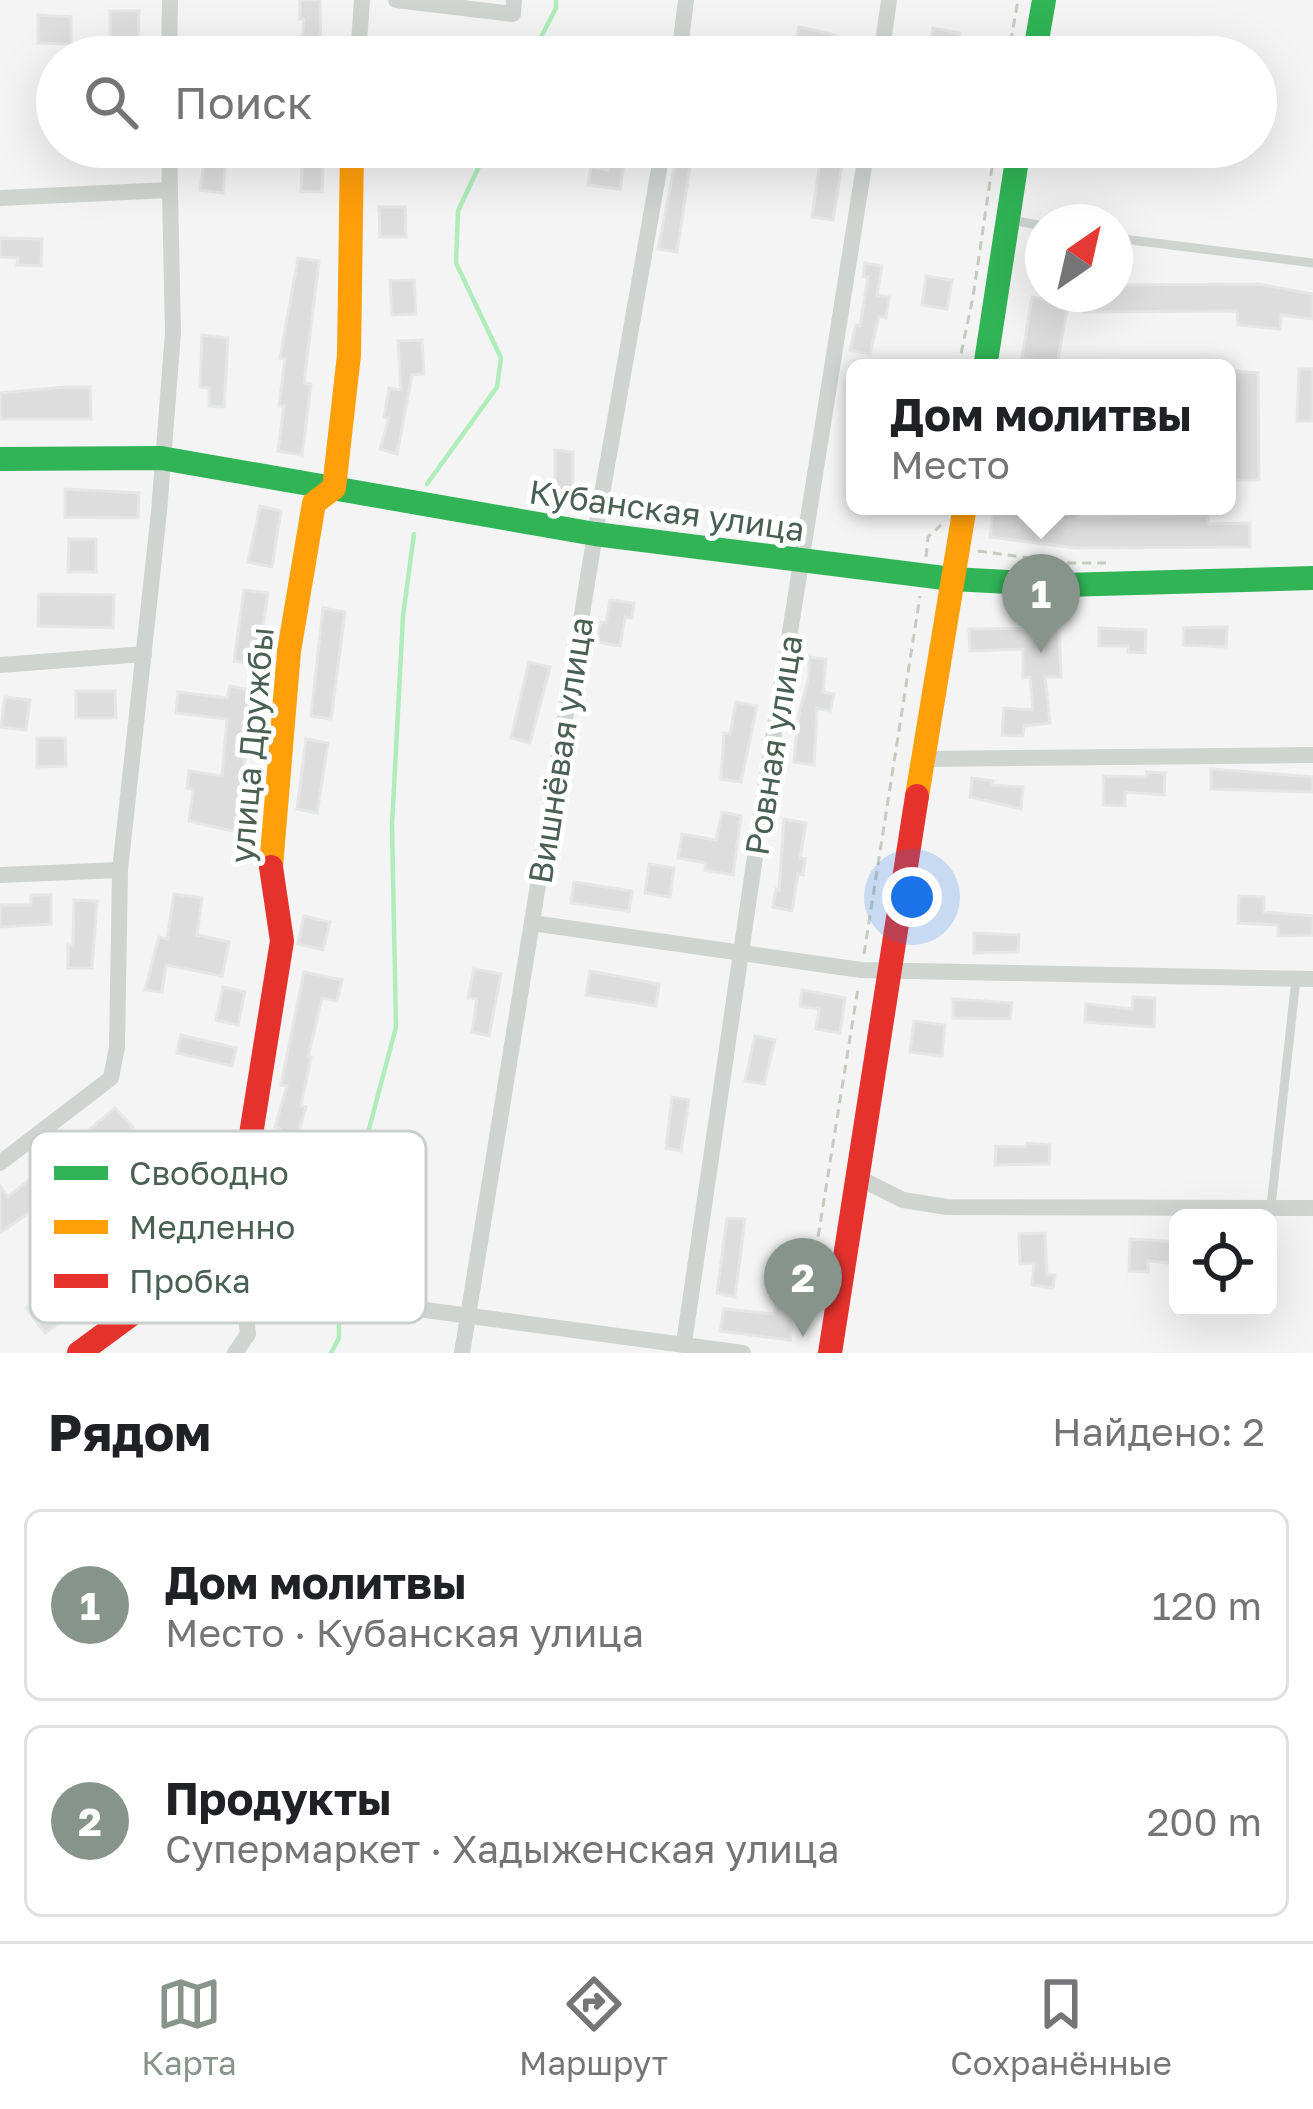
<!DOCTYPE html>
<html lang="ru">
<meta charset="utf-8">
<style>
body{margin:0;font-family:"Golos Text",sans-serif;background:#f2f2f2;color:#202124}
.controls{position:absolute;right:36px;bottom:36px;display:grid;overflow:hidden;border-radius:18px;box-shadow:0 12px 48px #0002}
.controls button{width:108px;height:108px;display:grid;place-items:center;padding:0;border:0;border-bottom:3px solid #e0e0e0;background:#fff;color:#202124;font:60px sans-serif}
.compass{position:absolute;left:1025px;top:204px;width:108px;height:108px;border-radius:50%;background:#fff;box-shadow:0 12px 48px #0002;rotate:34deg}
.you{position:absolute;left:912px;top:897px;width:42px;height:42px;margin:-30px;border:9px solid #fff;border-radius:50%;background:#1a73e8;box-shadow:0 0 0 18px #1a73e833}
.badge{display:grid;place-items:center;width:78px;height:78px;border-radius:50%;background:#86948c;color:#fff;font-size:39px;font-weight:700}
.pin{position:absolute;translate:-50% -99px;filter:drop-shadow(0 3px 6px #0008)}
.pin::after{content:'';position:absolute;top:63px;width:42px;height:36px;background:inherit;clip-path:polygon(0 0,100% 0,50% 100%)}
.popup{position:absolute;left:846px;top:359px;width:390px;height:156px;box-sizing:border-box;display:grid;place-content:center;border-radius:18px;background:#fff;filter:drop-shadow(0 3px 9px #0005);font-size:39px;white-space:nowrap;color:#757577}
.popup b{font-size:45px;color:#202124}
.popup::after{content:'';position:absolute;left:50%;top:100%;margin-left:-24px;border:24px solid transparent;border-top-color:#fff}
.list{margin:0;padding:0;list-style:none}
h2{display:flex;justify-content:space-between;align-items:center;height:156px;margin:0;padding:0 48px;font-size:51px}
h2 small{font-size:39px;font-weight:400;color:#757577}
.list li{display:grid;grid-template-columns:78px 1fr auto;gap:36px;align-items:center;box-sizing:border-box;height:192px;margin:0 24px 24px;padding:0 24px;border:3px solid #e0e0e0;border-radius:18px}
.list b{display:block;font-size:45px;white-space:nowrap}
.list p{margin:0;font-size:39px;white-space:nowrap;color:#757577}
.list em{font-size:39px;font-style:normal;color:#757577}
.icon{flex:none;width:66px;height:66px;fill:none;stroke:currentColor;stroke-width:2;stroke-linecap:round;stroke-linejoin:round}
.map{position:relative;flex:none;width:1313px;height:1353px;overflow:hidden}
.search{position:absolute;background:#fff;box-shadow:0 12px 48px #0002;left:36px;right:36px;top:36px;height:132px;display:flex;align-items:center;gap:30px;box-sizing:border-box;padding:0 42px;border-radius:66px;color:#757577;font-size:45px}
.sheet{height:588px;background:#fff}
nav{display:flex;justify-content:space-around;align-items:center;box-sizing:border-box;height:168px;border-top:3px solid #e0e0e0;background:#fff;font-size:33px;color:#757577}
nav a{display:grid;justify-items:center;gap:6px}
nav .on{color:#86948c}
.map>svg:first-child{display:block}
.lines{fill:none;stroke-linecap:round;stroke-linejoin:round}
.stream{stroke:#afeebb;stroke-width:4.5}
.building{fill:#dcdddc;stroke:#e5e6e6;stroke-width:3}
.path{stroke:#c4ccc0;stroke-width:3;stroke-dasharray:9 6;stroke-linecap:butt}
.lane{stroke:#cfd4d1;stroke-width:9}
.street{stroke:#cfd4d1;stroke-width:16}
.fast{stroke:#30b455;stroke-width:24}
.slow{stroke:#ff9f0a;stroke-width:24}
.jam{stroke:#e5322d;stroke-width:24}
.labels{text-anchor:middle;dominant-baseline:central;stroke-width:10;stroke-linejoin:round;paint-order:stroke}
.street-label{font-size:33px;fill:#4a6054;stroke:#fff}
.key{fill:#fff;stroke:#c9cfcc;stroke-width:3}
.key-label{font-size:33px;fill:#4a6054}
</style>
<div class="map">
<svg width="1313" height="1353" viewBox="0 0 1313 1353">
<rect width="100%" height="100%" fill="#f4f4f4"/>
<g class="lines">
<g class="stream">
<polyline points="531,57 556,8 556,0"/>
<polyline points="427,484 497,387 501,358 456,263 458,211 488,147"/>
<polyline points="331,1353 339,1338 338,1246 396,1027 392,826 403,616 414,534"/>
</g>
</g>
<g class="building">
<polygon points="300,0 320,0 321,57 301,57 304,19 300,19"/>
<polygon points="110,11 139,11 138,46 110,46"/>
<polygon points="38,15 71,17 71,44 38,43"/>
<polygon points="799,27 835,35 829,57 794,49"/>
<polygon points="933,28 960,33 956,57 928,57"/>
<polygon points="206,147 227,147 223,193 200,190"/>
<polygon points="303,147 324,147 322,192 301,191"/>
<polygon points="612,147 627,147 620,189 588,185 591,167 608,170"/>
<polygon points="821,154 843,158 833,220 812,217"/>
<polygon points="675,164 690,167 677,252 658,249"/>
<polygon points="379,207 405,207 406,237 380,237"/>
<polygon points="0,238 42,239 41,266 17,265 18,258 0,257"/>
<polygon points="298,258 319,261 304,383 311,384 302,455 278,451 284,406 279,406 285,359 280,358"/>
<polygon points="865,263 882,266 877,295 889,297 886,318 879,316 870,354 850,350 856,325 860,326 868,277 863,277"/>
<polygon points="926,276 952,280 947,309 922,305"/>
<polygon points="414,280 416,314 392,315 390,281"/>
<polygon points="1258,284 1313,294 1313,319 1281,315 1280,329 1238,325 1237,311 1083,312 1083,294 1115,294 1115,285"/>
<polygon points="1032,297 1068,304 1057,364 1022,358"/>
<polygon points="202,335 228,338 224,407 209,406 209,388 200,387"/>
<polygon points="422,340 424,374 412,375 397,454 380,449 389,418 384,417 389,388 401,390 398,341"/>
<polygon points="1299,369 1313,369 1313,421 1297,421"/>
<polygon points="1234,371 1258,373 1259,480 1235,480"/>
<polygon points="66,387 90,387 91,419 0,419 0,393"/>
<polygon points="555,450 573,452 573,498 555,497"/>
<polygon points="65,489 139,493 138,518 65,517"/>
<polygon points="260,506 281,511 272,567 248,562"/>
<polygon points="994,506 1079,506 1078,518 1208,516 1209,524 1250,523 1250,547 1075,548 990,537"/>
<polygon points="69,539 96,539 96,572 68,572"/>
<polygon points="244,590 268,593 257,665 234,661"/>
<polygon points="39,594 114,595 113,628 38,626"/>
<polygon points="610,600 634,603 632,618 625,617 620,646 597,642 601,622 606,623"/>
<polygon points="323,608 345,612 331,719 311,716"/>
<polygon points="1213,627 1227,627 1226,647 1183,645 1184,628"/>
<polygon points="1059,628 1061,677 1045,677 1050,723 1024,726 1023,736 1002,735 1004,708 1033,710 1030,677 1023,678 1023,649 970,651 969,629"/>
<polygon points="1099,628 1146,630 1145,653 1128,652 1128,646 1099,646"/>
<polygon points="809,657 826,659 823,692 834,694 830,711 817,708 814,765 794,762 798,718 809,676"/>
<polygon points="529,662 550,667 530,743 511,738"/>
<polygon points="230,686 253,691 236,832 189,821 193,790 187,788 189,771 222,776 227,719 176,713 178,692 227,698"/>
<polygon points="76,691 115,691 116,718 76,718"/>
<polygon points="5,697 30,700 26,730 1,727"/>
<polygon points="736,702 757,706 741,782 721,779 724,733 730,734"/>
<polygon points="37,738 65,738 66,766 37,767"/>
<polygon points="306,739 328,743 317,813 297,809"/>
<polygon points="1211,769 1313,777 1313,792 1211,789"/>
<polygon points="1147,772 1165,773 1164,795 1125,792 1125,806 1103,805 1104,776 1146,777"/>
<polygon points="972,778 993,781 992,785 1023,787 1021,809 970,797"/>
<polygon points="722,812 741,816 733,875 705,870 706,863 678,858 682,834 716,840"/>
<polygon points="784,819 806,823 800,858 805,859 803,875 798,874 792,911 773,907 776,889 779,890"/>
<polygon points="649,864 674,868 670,897 645,893"/>
<polygon points="574,882 632,891 629,911 571,903"/>
<polygon points="174,894 202,898 197,935 229,942 222,976 166,965 162,992 145,990 159,937 167,939"/>
<polygon points="31,895 51,895 51,924 0,927 0,905 31,905"/>
<polygon points="1239,896 1264,897 1264,912 1313,916 1313,935 1278,936 1278,925 1238,923"/>
<polygon points="74,900 97,901 92,968 68,968 68,945 73,946"/>
<polygon points="304,916 330,922 323,950 298,944"/>
<polygon points="974,933 1019,935 1018,952 974,953"/>
<polygon points="474,969 501,974 489,1036 472,1032 477,999 468,998"/>
<polygon points="590,971 659,984 656,1006 586,995"/>
<polygon points="304,972 342,980 337,1001 322,998 308,1057 311,1057 301,1106 306,1107 294,1147 299,1149 293,1171 269,1164 280,1129 275,1127 287,1086 281,1085"/>
<polygon points="223,987 245,992 238,1025 216,1020"/>
<polygon points="802,990 845,998 840,1033 816,1029 819,1009 800,1006"/>
<polygon points="1133,997 1155,998 1154,1027 1085,1022 1086,1004 1132,1009"/>
<polygon points="953,999 1012,1003 1010,1019 953,1018"/>
<polygon points="914,1021 945,1025 942,1056 910,1052"/>
<polygon points="181,1035 236,1048 232,1066 177,1053"/>
<polygon points="755,1036 775,1040 764,1084 745,1081"/>
<polygon points="672,1097 689,1100 681,1151 666,1148"/>
<polygon points="115,1108 133,1127 39,1206 0,1233 0,1186 8,1197"/>
<polygon points="1027,1143 1050,1145 1049,1164 995,1165 996,1146 1026,1147"/>
<polygon points="161,1213 181,1236 128,1279 111,1260"/>
<polygon points="727,1218 745,1219 735,1297 717,1293"/>
<polygon points="1045,1233 1047,1275 1055,1275 1053,1288 1032,1285 1034,1263 1020,1264 1019,1234"/>
<polygon points="1130,1239 1178,1242 1178,1264 1148,1261 1148,1272 1129,1271"/>
<polygon points="85,1267 103,1292 45,1333 26,1308"/>
<polygon points="780,1285 798,1289 790,1340 720,1331 724,1309 774,1314"/>
</g>
<g class="lines">
<g class="path">
<polyline points="1008,57 1018,0"/>
<polyline points="958,368 973,297 995,147"/>
<polyline points="978,551 1065,563 1106,563"/>
<polyline points="926,557 928,537 941,525"/>
<polyline points="864,954 920,596"/>
<polyline points="811,1281 858,988"/>
<polyline points="260,1308 272,1298 360,1302"/>
</g>
<g class="lane">
<polyline points="1011,220 1043,226"/>
<polyline points="1115,238 1313,263"/>
<polyline points="1271,1206 1296,979"/>
</g>
<g class="street">
<polyline points="396,0 513,14 514,0"/>
<polyline points="682,43 751,57"/>
<polyline points="169,57 170,0"/>
<polyline points="358,57 362,0"/>
<polyline points="679,57 686,0"/>
<polyline points="881,57 889,0"/>
<polyline points="0,198 169,190"/>
<polyline points="0,665 144,654"/>
<polyline points="924,759 1313,755"/>
<polyline points="0,875 120,870"/>
<polyline points="532,923 861,970 1313,979"/>
<polyline points="0,1163 111,1078 117,1047 120,870 159,512 173,333 169,147"/>
<polyline points="855,1176 903,1200 947,1207 1313,1208"/>
<polyline points="227,1244 244,1298 248,1334 235,1353"/>
<polyline points="374,1303 743,1353"/>
<polyline points="684,1343 763,802 867,147"/>
<polyline points="462,1353 595,534 663,147"/>
</g>
<g class="fast">
<polyline points="1034,57 1044,0"/>
<polyline points="985,368 1019,147"/>
<polyline points="0,459 161,458 595,534 952,579 1063,585 1313,578"/>
</g>
<g class="slow">
<polyline points="917,796 965,506"/>
<polyline points="271,867 289,651 314,503 334,488 349,355 352,147"/>
</g>
<g class="jam">
<polyline points="79,1353 227,1244 244,1178 282,941 271,867"/>
<polyline points="830,1353 917,796"/>
</g>
</g>
<g class="labels">
<g class="street-label">
<text transform="translate(667 510) rotate(8)">Кубанская улица</text>
<text transform="translate(251 745) rotate(-85)">улица Дружбы</text>
<text transform="translate(773 745) rotate(-81)">Ровная улица</text>
<text transform="translate(560 750) rotate(-81)">Вишнёвая улица</text>
</g>
</g>
<rect x="30" y="1131" width="396" height="192" rx="18" class="key"/>
<rect x="54" y="1166" width="54" height="14" fill="#30b455"/>
<rect x="54" y="1220" width="54" height="14" fill="#ff9f0a"/>
<rect x="54" y="1274" width="54" height="14" fill="#e5322d"/>
<g class="key-label">
<text x="129" y="1185">Свободно</text>
<text x="129" y="1239">Медленно</text>
<text x="129" y="1293">Пробка</text>
</g>
</svg>
<div class="controls">
<button><svg class="icon" aria-label="locate" viewBox="0 0 24 24"><circle cx="12" cy="12" r="6"/><path d="M12 2v4M12 18v4M2 12h4M18 12h4"/></svg></button>
</div>
<svg class="compass" viewBox="-18 -18 36 36"><path d="M0-13l5 13h-10z" fill="#e53935"/><path d="M0 13l5-13h-10z" fill="#757577"/></svg>
<div class="you"></div>
<div class="pin badge" style="left:1041px;top:653px">1</div>
<div class="popup"><b>Дом молитвы</b>Место</div>
<div class="pin badge" style="left:803px;top:1337px">2</div>
<div class="search"><svg class="icon" aria-label="search" viewBox="0 0 24 24"><circle cx="10" cy="10" r="6"/><path d="M15 15l6 6"/></svg>Поиск</div>
</div>
<section class="sheet">
<h2>Рядом<small>Найдено: 2</small></h2>
<ul class="list">
<li><span class="badge">1</span><div><b>Дом молитвы</b><p>Место · Кубанская улица</p></div><em>120 m</em></li>
<li><span class="badge">2</span><div><b>Продукты</b><p>Супермаркет · Хадыженская улица</p></div><em>200 m</em></li>
</ul>
</section>
<nav>
<a class="on"><svg class="icon" aria-label="map" viewBox="0 0 24 24"><path d="M3 6l6-2 6 2 6-2v14l-6 2-6-2-6 2zM9 4v14M15 6v14"/></svg>Карта</a>
<a><svg class="icon" aria-label="directions" viewBox="0 0 24 24"><path d="M12 3l9 9-9 9-9-9zM9 14v-3h6M13 9l2 2-2 2"/></svg>Маршрут</a>
<a><svg class="icon" aria-label="saved" viewBox="0 0 24 24"><path d="M7 4h10v16l-5-4-5 4z"/></svg>Сохранённые</a>
</nav>
